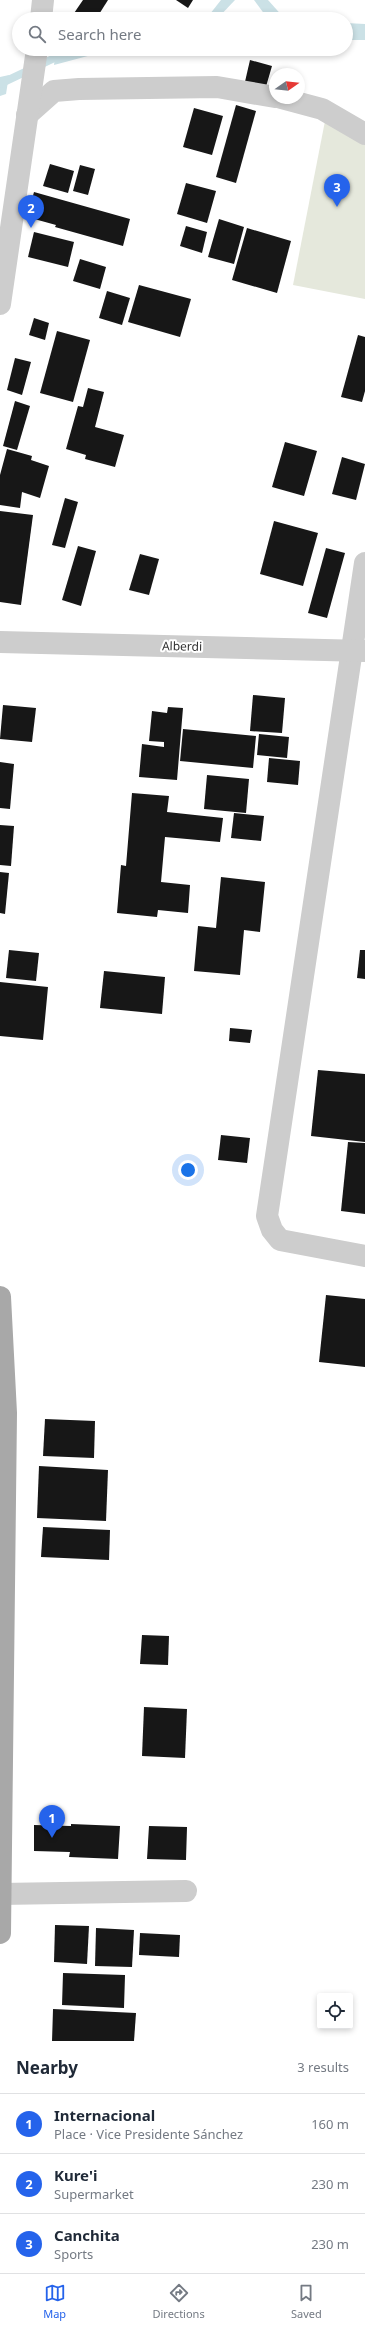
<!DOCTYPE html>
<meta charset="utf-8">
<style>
body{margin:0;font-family:"Noto Sans",sans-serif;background:#f2f2f3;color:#1f2937}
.controls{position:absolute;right:12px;bottom:12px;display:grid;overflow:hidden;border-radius:4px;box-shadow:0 2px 6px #0003}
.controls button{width:36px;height:36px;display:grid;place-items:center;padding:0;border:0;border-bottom:1px solid #e0e1e3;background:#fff;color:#1f2937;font:20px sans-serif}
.compass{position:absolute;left:269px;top:68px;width:36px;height:36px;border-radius:50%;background:#fff;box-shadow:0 2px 6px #0003;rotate:76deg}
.you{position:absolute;left:188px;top:1170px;width:14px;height:14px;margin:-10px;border:3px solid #fff;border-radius:50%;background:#1a73e8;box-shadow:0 0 0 6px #1a73e833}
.badge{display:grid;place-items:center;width:26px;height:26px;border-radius:50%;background:#2563eb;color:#fff;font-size:13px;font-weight:700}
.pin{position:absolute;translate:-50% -33px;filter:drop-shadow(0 1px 2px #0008)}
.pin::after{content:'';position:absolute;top:21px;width:14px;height:12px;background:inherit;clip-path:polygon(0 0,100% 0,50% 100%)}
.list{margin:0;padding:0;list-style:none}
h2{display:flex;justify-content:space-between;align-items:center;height:52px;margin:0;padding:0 16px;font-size:17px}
h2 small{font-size:13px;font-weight:400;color:#747a83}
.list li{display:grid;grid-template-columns:26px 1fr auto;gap:12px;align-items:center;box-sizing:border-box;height:60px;padding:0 16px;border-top:1px solid #e0e1e3}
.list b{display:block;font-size:15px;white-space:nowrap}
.list p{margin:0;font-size:13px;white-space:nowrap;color:#747a83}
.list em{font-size:13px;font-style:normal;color:#747a83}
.icon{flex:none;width:22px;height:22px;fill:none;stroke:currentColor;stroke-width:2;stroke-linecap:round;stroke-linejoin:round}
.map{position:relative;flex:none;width:365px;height:2041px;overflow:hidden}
.search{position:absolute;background:#fff;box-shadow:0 2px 6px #0003;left:12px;right:12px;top:12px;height:44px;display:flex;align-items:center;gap:10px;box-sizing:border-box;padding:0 14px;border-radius:22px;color:#747a83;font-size:15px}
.sheet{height:232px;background:#fff}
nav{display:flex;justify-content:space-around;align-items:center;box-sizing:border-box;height:56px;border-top:1px solid #e0e1e3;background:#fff;font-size:11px;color:#747a83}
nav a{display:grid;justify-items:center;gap:2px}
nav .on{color:#2563eb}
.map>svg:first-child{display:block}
.green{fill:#e5e8dc}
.water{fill:#cbe1e6}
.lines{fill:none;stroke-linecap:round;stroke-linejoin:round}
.stream{stroke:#cbe1e6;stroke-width:8}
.building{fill:#171717}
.minor{stroke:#cdcdcd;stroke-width:22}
.major{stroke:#a8a8a8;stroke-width:22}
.labels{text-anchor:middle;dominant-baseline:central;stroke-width:4;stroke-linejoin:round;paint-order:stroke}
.street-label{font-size:12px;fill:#303030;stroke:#fff}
</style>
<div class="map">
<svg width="365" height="2041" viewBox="0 0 365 2041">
<rect width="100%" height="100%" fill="#fff"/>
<polygon class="green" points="325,121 365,129 365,299 293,285"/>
<g class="water">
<polygon points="221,0 235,0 217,19 206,19"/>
<polygon points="254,0 268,0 285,19 268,19"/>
<polygon points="346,23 365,24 365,40 346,40"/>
<polygon points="56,49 114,49 54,65"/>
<polygon points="9,75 6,94 0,96 0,77"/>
</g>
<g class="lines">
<polyline class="stream" points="0,84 65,53"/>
</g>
<g class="building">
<polygon points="83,0 108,0 96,19 70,19"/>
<polygon points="176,0 193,0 188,8"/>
<polygon points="250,60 272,66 265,90 244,86"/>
<polygon points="236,105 256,111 236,183 216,177"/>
<polygon points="194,108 223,116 212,155 183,147"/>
<polygon points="50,164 74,171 68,193 43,186"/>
<polygon points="80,165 95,169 88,195 73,191"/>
<polygon points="186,183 216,191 207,223 177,214"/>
<polygon points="34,192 130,219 123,246 55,227 56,225 27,217"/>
<polygon points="219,219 244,227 234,264 208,257"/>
<polygon points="186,226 207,232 202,253 180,246"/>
<polygon points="247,228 291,241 277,293 232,280"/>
<polygon points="34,232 74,242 68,267 28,257"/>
<polygon points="80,259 106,267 100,289 73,281"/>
<polygon points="139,285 191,299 180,337 128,322"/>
<polygon points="107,291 130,298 122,325 99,318"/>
<polygon points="34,318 49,323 45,340 29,335"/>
<polygon points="57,331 90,340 73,402 40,393"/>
<polygon points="358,335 365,337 365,391 362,402 341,397"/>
<polygon points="15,358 31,362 22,395 7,390"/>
<polygon points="88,388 104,392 95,427 124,435 115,467 85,459 86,455 66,449 78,406 83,407"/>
<polygon points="15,401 30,406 17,450 3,446"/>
<polygon points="285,442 317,451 304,496 272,487"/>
<polygon points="7,449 32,456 31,460 49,466 40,498 22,492 20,508 0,505 0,475"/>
<polygon points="342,457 365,464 356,500 332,494"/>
<polygon points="65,498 78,502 65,548 52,545"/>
<polygon points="0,511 33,515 21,605 0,602"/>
<polygon points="274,521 318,533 303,586 260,574"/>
<polygon points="78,546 96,551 81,606 62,600"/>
<polygon points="326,548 345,553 327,618 308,613"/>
<polygon points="140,554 159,559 149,595 129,590"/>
<polygon points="253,695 285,698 282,733 250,731"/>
<polygon points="3,705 36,708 32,742 0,739"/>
<polygon points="168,707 183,708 177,780 139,777 142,744 164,747 164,742 149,741 152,711 167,713"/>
<polygon points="183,729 256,736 253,768 180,761"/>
<polygon points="259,734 289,737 287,758 257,755"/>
<polygon points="269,758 300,761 298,785 267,782"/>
<polygon points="0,762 14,764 10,809 0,808"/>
<polygon points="207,775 249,779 246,813 204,809"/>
<polygon points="132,793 169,796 167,812 223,818 220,842 165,837 161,882 190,885 188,913 158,910 157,917 117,913 121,865 126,866"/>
<polygon points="234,813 264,816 261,841 231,838"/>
<polygon points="0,825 14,826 11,866 0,865"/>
<polygon points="0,872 9,873 5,914 0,913"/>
<polygon points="221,877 265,882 260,932 244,930 240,975 194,971 198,926 216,928"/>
<polygon points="9,950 39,953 36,981 6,978"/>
<polygon points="360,950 365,950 365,979 357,978"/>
<polygon points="104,971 165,977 162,1014 100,1008"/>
<polygon points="0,982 48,987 43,1040 0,1036"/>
<polygon points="230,1028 252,1030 250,1043 229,1041"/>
<polygon points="318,1070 365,1074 365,1142 311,1136"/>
<polygon points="221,1135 250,1138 247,1163 218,1160"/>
<polygon points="348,1142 365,1143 365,1214 341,1211"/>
<polygon points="326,1295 365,1299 365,1367 319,1362"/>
<polygon points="45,1419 95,1421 94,1458 43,1456"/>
<polygon points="39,1466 108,1470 106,1521 37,1518"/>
<polygon points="43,1527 110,1530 109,1560 41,1557"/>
<polygon points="142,1635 169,1636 168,1665 140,1664"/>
<polygon points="144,1707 187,1709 185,1758 142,1756"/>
<polygon points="71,1824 120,1826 118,1859 69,1857 70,1852 34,1851 34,1825 71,1826"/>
<polygon points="149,1826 187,1827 186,1860 147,1859"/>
<polygon points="55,1925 89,1926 87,1964 54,1962"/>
<polygon points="96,1928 134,1930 132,1967 95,1966"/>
<polygon points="140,1933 180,1935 179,1957 139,1955"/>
<polygon points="63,1973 125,1975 124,2008 62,2005"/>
<polygon points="53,2009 136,2013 134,2041 52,2041"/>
</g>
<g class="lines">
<g class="minor">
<polyline points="41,19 43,0"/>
<polyline points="281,98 322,109 365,134"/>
<polyline points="27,115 54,91 79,89 217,87 275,97"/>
<polyline points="0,304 37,49"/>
<polyline points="365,563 267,1216 272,1230 280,1240 365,1256"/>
<polyline points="0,642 365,651"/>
<polyline points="0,1894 186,1891"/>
</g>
<polyline class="major" points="0,1297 6,1413 0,1933"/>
</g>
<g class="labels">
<g class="street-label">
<text transform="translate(182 646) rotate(1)">Alberdi</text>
</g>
</g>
</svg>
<div class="controls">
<button><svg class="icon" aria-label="locate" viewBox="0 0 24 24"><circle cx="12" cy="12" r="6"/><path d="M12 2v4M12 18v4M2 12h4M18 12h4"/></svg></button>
</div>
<svg class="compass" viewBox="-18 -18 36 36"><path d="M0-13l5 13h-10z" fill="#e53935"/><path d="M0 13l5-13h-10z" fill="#747a83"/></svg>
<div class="you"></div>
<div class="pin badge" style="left:52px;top:1838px">1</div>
<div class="pin badge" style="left:31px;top:228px">2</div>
<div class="pin badge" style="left:337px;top:207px">3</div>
<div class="search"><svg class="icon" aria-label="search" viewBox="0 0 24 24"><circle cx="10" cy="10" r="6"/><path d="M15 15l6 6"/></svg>Search here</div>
</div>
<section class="sheet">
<h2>Nearby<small>3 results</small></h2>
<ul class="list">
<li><span class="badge">1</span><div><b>Internacional</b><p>Place · Vice Presidente Sánchez</p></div><em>160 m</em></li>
<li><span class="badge">2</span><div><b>Kure'i</b><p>Supermarket</p></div><em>230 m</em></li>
<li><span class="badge">3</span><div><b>Canchita</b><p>Sports</p></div><em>230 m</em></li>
</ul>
</section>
<nav>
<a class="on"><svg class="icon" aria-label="map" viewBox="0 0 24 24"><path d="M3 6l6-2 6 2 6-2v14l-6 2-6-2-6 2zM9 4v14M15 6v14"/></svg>Map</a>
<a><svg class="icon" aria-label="directions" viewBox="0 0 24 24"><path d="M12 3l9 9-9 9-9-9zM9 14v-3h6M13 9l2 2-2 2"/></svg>Directions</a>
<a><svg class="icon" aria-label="saved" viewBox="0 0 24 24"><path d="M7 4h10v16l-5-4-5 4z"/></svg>Saved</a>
</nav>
